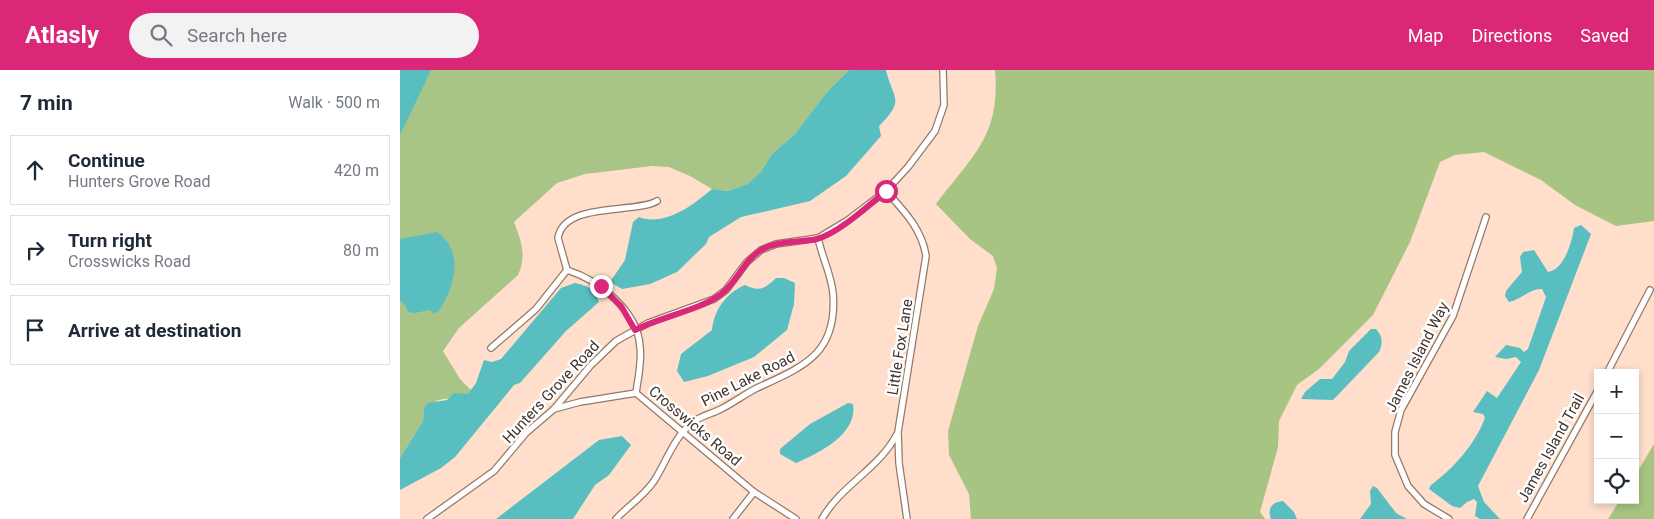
<!DOCTYPE html>
<meta charset="utf-8">
<style>
body{margin:0;font-family:Roboto,sans-serif;background:#f2f2f3;color:#1f2937}
.controls{position:absolute;right:15px;bottom:15px;display:grid;overflow:hidden;border-radius:0px;box-shadow:0 2px 8px #0003}
.controls button{width:45px;height:45px;display:grid;place-items:center;padding:0;border:0;border-bottom:1px solid #e0e1e3;background:#fff;color:#1f2937;font:25px sans-serif}
.stop{position:absolute;width:15px;height:15px;margin:-11px;border:4px solid #db2777;border-radius:50%;background:#fff}
.stop.end{background:#db2777;border-color:#fff;box-shadow:0 1px 5px #0008}
.list{margin:0;padding:0;list-style:none}
h2{display:flex;justify-content:space-between;align-items:center;height:65px;margin:0;padding:0 20px;font-size:21px}
h2 small{font-size:16px;font-weight:400;color:#747a83}
.list li{display:grid;grid-template-columns:32px 1fr auto;gap:15px;align-items:center;box-sizing:border-box;height:70px;margin:0 10px 10px;padding:0 10px;border:1px solid #e0e1e3;border-radius:0px}
.list b{display:block;font-size:19px;white-space:nowrap}
.list p{margin:0;font-size:16px;white-space:nowrap;color:#747a83}
.list em{font-size:16px;font-style:normal;color:#747a83}
.icon{flex:none;width:28px;height:28px;fill:none;stroke:currentColor;stroke-width:2;stroke-linecap:round;stroke-linejoin:round}
.map{position:relative;flex:none;width:1254px;height:449px;overflow:hidden}
header{display:flex;align-items:center;gap:30px;box-sizing:border-box;height:70px;padding:0 25px;background:#db2777;color:#fff}
header strong{font-size:24px}
nav{display:flex;gap:28px;margin-inline-start:auto;font-size:18px}
.search{width:350px;height:45px;background:#f2f2f3;display:flex;align-items:center;gap:12px;box-sizing:border-box;padding:0 18px;border-radius:28px;color:#747a83;font-size:19px}
main{display:flex}
aside{flex:1;background:#fff}
.map>svg:first-child{display:block}
.green{fill:#a9c487}
.forest{fill:#a7c482}
.water{fill:#58bebf}
.lines{fill:none;stroke-linecap:round;stroke-linejoin:round}
.minor-casing{stroke:#957967;stroke-width:8}
.minor{stroke:#fff;stroke-width:5.5}
.route{stroke:#db2777;stroke-width:6}
.labels{text-anchor:middle;dominant-baseline:central;stroke-width:5;stroke-linejoin:round;paint-order:stroke}
.street-label{font-size:15px;fill:#41342d;stroke:#fff}
</style>
<header>
<strong>Atlasly</strong>
<div class="search"><svg class="icon" aria-label="search" viewBox="0 0 24 24"><circle cx="10" cy="10" r="6"/><path d="M15 15l6 6"/></svg>Search here</div>
<nav><a>Map</a><a>Directions</a><a>Saved</a></nav>
</header>
<main>
<aside>
<h2>7 min<small>Walk · 500 m</small></h2>
<ul class="list">
<li><svg class="icon" aria-label="ahead" viewBox="0 0 24 24"><path d="M12 20V5M6 11l6-6 6 6"/></svg><div><b>Continue</b><p>Hunters Grove Road</p></div><em>420 m</em></li>
<li><svg class="icon" aria-label="right" viewBox="0 0 24 24"><path d="M7 20v-9h11M14 6l5 5-5 5"/></svg><div><b>Turn right</b><p>Crosswicks Road</p></div><em>80 m</em></li>
<li><svg class="icon" aria-label="arrive" viewBox="0 0 24 24"><path d="M6 21V4h12l-3 4 3 4H6"/></svg><div><b>Arrive at destination</b></div></li>
</ul>
</aside>
<div class="map">
<svg width="1254" height="449" viewBox="0 0 1254 449">
<rect width="100%" height="100%" fill="#ffdfcb"/>
<path class="green" d="M0,0h449l-23,23 -31,41 -23,20 -11,18 -14,12 -19,7 -16,-2 -22,-13 -21,-9 -17,-1 -67,8 -28,9 -43,39c7,18 13,34 4,53l-59,53 -16,23 17,28 11,11 -3,5 -30,5 -14,8 -1,13 -23,37z"/>
<g class="forest">
<path d="M595,0h659v151l-38,5 -41,-21 -34,-25 -57,-28 -29,3 -15,7 -30,80 -37,73 -54,54 -22,16 -18,36 -1,26 -18,65 5,7h-294l-2,-25 -20,-39 -1,-24 30,-105 16,-37 3,-21 -4,-12 -23,-17 -34,-35c36,-48 65,-68 59,-134z"/>
<polygon points="1254,374 1254,449 1208,449 1220,430 1235,430 1235,406"/>
</g>
<g class="water">
<polygon points="0,0 31,0 0,65"/>
<path d="M449,0h37c7,30 20,29 -7,56l2,10 -35,40 -36,25 -69,16 -32,20 -3,7 -29,28 -27,12 -28,5 -12,-7 15,-22 8,-38 6,-5c26,10 54,-12 73,-28l16,2 19,-7 14,-12 11,-18 23,-20 31,-41z"/>
<path d="M1181,155l10,9 -52,136 -61,116 6,16 16,17h-20l-5,-3 2,-14 -3,-3 -7,3 -7,6 -8,-2 -23,-17 2,-4c23,-17 44,-41 54,-67l-2,-4 -10,-2 14,-21 10,7 24,-36 -5,-5 -10,2 -11,-2 11,-12 14,3 4,4 4,-3 18,-52 -4,-8c-12,-1 -21,11 -33,13l-4,-6 1,-5 16,-19 -2,-15 3,-5 11,-2 14,22c16,-2 24,-30 26,-44z"/>
<path d="M37,162c28,20 18,55 1,80l-5,1 -4,-3 -14,3 -7,-1 -3,-7 -5,-4v-62z"/>
<path d="M376,208h8l11,5 -1,21 -7,26 -33,27 -46,19 -24,6 -7,-11 4,-17 31,-24c2,-20 14,-37 33,-45 14,7 20,4 31,-7z"/>
<path d="M175,213c14,3 20,6 24,19l-33,29 -46,52 -6,2 -59,72 -14,11 -41,22v-32l23,-37 1,-13 4,-5 19,-3 7,-7 14,1 8,-11 8,-23 8,2 9,-3 60,-71z"/>
<path d="M971,259h5c7,7 7,15 3,23l-46,48 -32,-1 4,-7 15,-13h12l13,-17 4,-11z"/>
<path d="M448,333l5,1c5,30 -34,49 -57,59l-16,-9v-5l30,-25z"/>
<polygon points="222,366 231,375 209,405 195,415 173,449 96,449 199,370"/>
<polygon points="973,416 977,418 996,443 1007,449 960,449 971,434 970,421"/>
<path d="M883,431l11,11 3,7h-26c-4,-11 1,-17 12,-18z"/>
</g>
<g class="lines">
<g class="minor-casing">
<g id="minor">
<path d="M486,121c18,20 36,38 40,65l-28,176 1,31 8,56"/>
<path d="M257,131c-21,13 -93,0 -99,37l9,32c32,10 71,41 73,77 2,15 -2,31 -4,46l118,99 42,27"/>
<polyline points="91,278 136,239 167,200"/>
<polyline points="1207,303 1250,220"/>
<polyline points="154,339 180,332 236,323"/>
<polyline points="27,449 94,401 126,363 154,339 191,295 216,271 248,253 314,229 326,220 347,192 361,180 376,174 418,168 448,150 486,121 508,97 535,61 544,35 543,0"/>
<path d="M216,449c12,-13 28,-23 38,-38 13,-20 19,-43 39,-59 9,-7 19,-8 28,-13 12,-6 24,-15 36,-21 46,-21 81,-34 76,-95 -2,-19 -11,-36 -15,-55"/>
<polyline points="333,449 354,422"/>
<path d="M422,449c19,-34 57,-50 75,-85"/>
<polyline points="1049,449 1024,434 1008,416 995,385 995,362 1001,340 1053,246 1086,147"/>
<polyline points="1127,449 1198,320"/>
</g>
</g>
<use href="#minor" class="minor"/>
</g>
<g class="lines">
<path class="route" d="M201,216l20,20 14,24c27,-14 60,-18 85,-35 17,-12 23,-34 41,-45 17,-10 37,-7 56,-11 22,-6 51,-33 69,-48"/>
</g>
<g class="labels">
<g class="street-label">
<text transform="translate(500 277) rotate(-81)">Little Fox Lane</text>
<text transform="translate(1017 287) rotate(-63)">James Island Way</text>
<text transform="translate(348 309) rotate(-27)">Pine Lake Road</text>
<text transform="translate(151 322) rotate(-47)">Hunters Grove Road</text>
<text transform="translate(295 356) rotate(40)">Crosswicks Road</text>
<text transform="translate(1151 378) rotate(-61)">James Island Trail</text>
</g>
</g>
</svg>
<div class="controls">
<button>+</button>
<button>−</button>
<button><svg class="icon" aria-label="locate" viewBox="0 0 24 24"><circle cx="12" cy="12" r="6"/><path d="M12 2v4M12 18v4M2 12h4M18 12h4"/></svg></button>
</div>
<div class="stop" style="left:486px;top:121px"></div>
<div class="stop end" style="left:201px;top:216px"></div>
</div>
</main>
